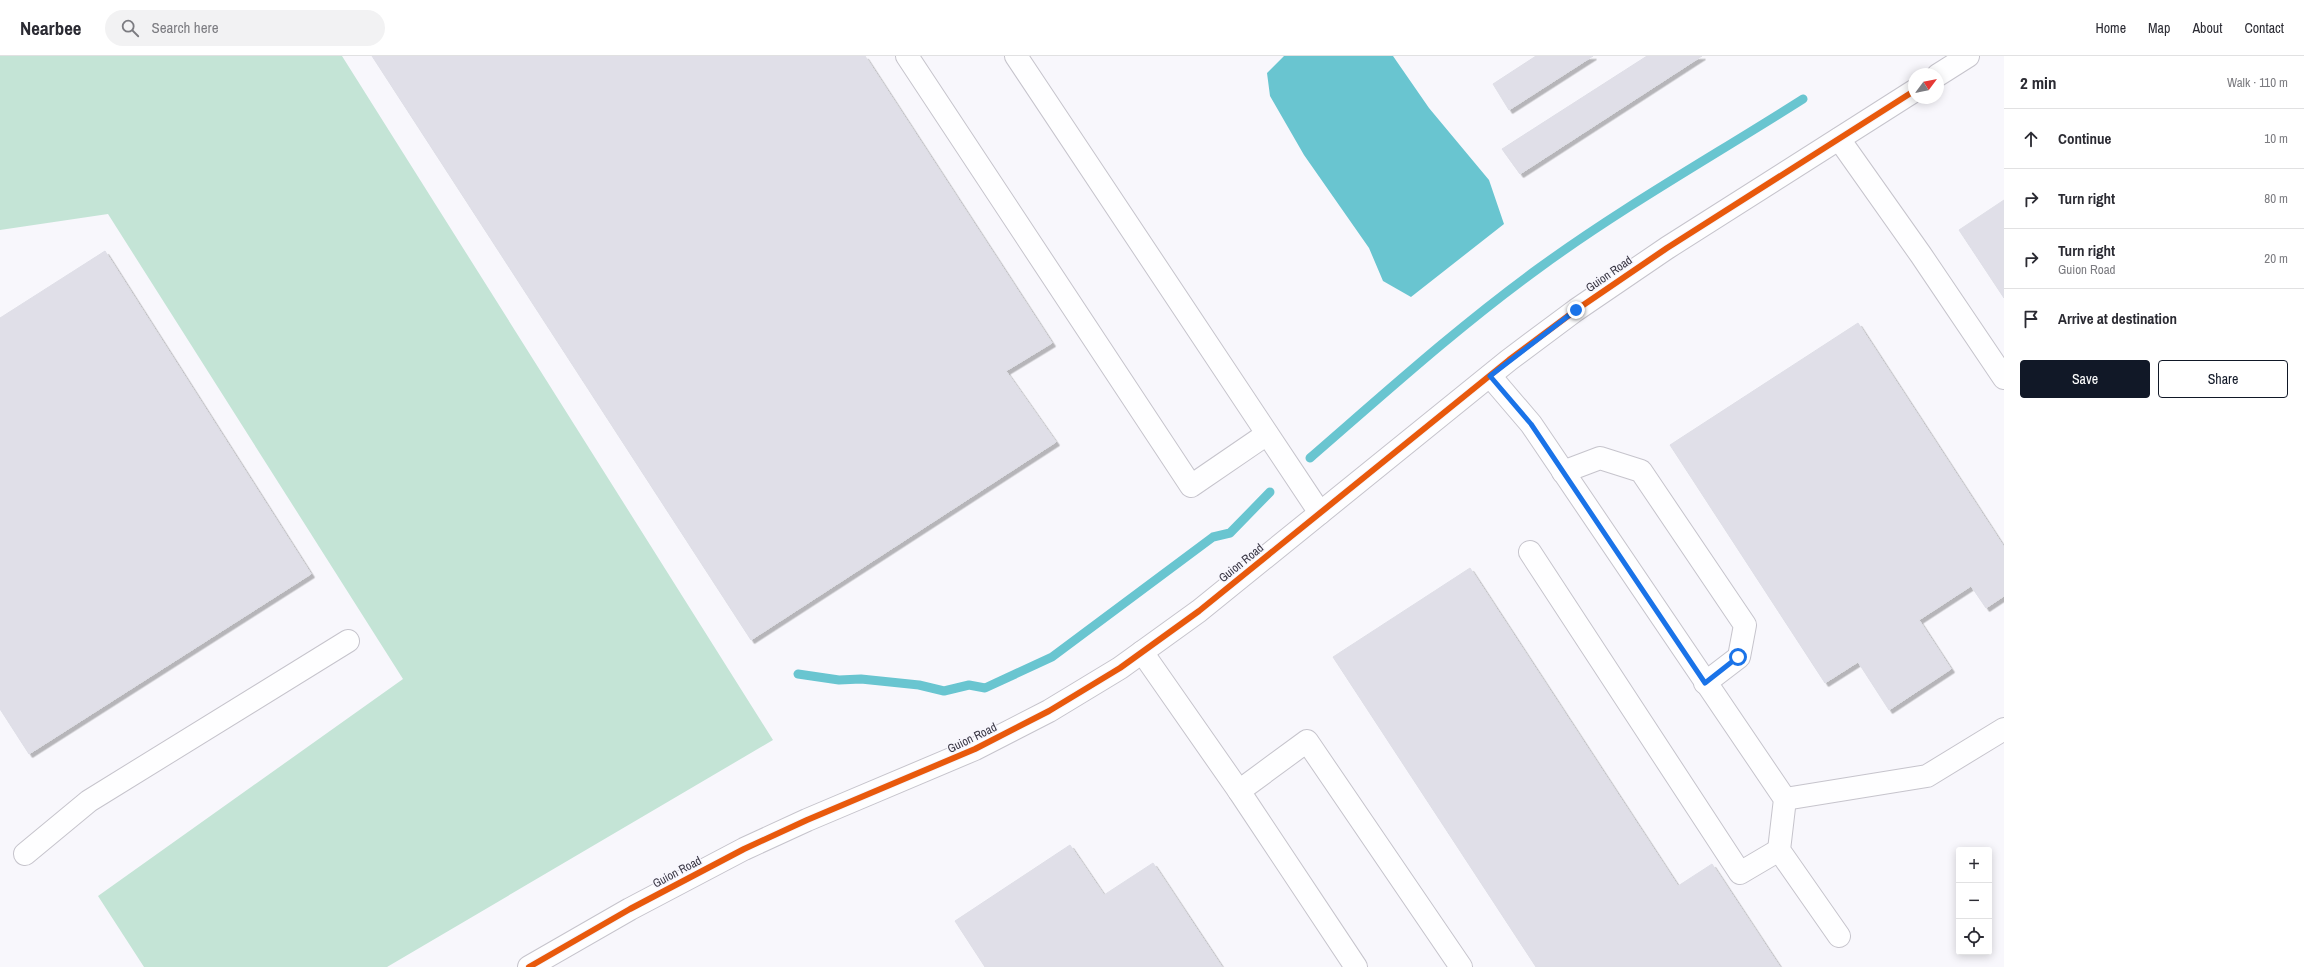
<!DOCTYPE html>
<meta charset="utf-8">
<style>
body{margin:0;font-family:"Archivo Narrow",sans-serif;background:#f2f2f3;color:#2b2b33}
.controls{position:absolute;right:12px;bottom:12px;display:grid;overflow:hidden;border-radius:4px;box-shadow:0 2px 10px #0003}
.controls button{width:36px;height:36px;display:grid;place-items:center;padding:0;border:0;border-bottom:1px solid #e1e1e2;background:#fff;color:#2b2b33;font:20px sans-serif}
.compass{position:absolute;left:1908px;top:12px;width:36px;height:36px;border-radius:50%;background:#fff;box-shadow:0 2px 10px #0003;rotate:58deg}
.stop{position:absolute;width:12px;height:12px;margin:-9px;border:3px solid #1a73e8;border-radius:50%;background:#fff}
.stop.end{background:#1a73e8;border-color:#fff;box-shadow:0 1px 4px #0008}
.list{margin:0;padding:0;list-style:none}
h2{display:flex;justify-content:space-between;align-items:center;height:52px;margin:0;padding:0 16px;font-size:17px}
h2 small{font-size:13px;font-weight:400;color:#7c7c81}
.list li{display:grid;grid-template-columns:26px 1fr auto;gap:12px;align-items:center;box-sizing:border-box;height:60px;padding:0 16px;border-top:1px solid #e1e1e2}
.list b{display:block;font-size:15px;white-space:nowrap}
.list p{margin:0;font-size:13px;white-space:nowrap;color:#7c7c81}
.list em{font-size:13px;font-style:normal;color:#7c7c81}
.actions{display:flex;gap:8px;padding:12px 16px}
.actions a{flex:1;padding:9px 0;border:1px solid #111827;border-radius:4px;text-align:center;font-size:14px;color:#111827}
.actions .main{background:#111827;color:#fff}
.icon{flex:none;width:22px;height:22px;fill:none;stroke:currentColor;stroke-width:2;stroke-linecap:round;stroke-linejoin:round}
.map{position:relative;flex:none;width:2004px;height:911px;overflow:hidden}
header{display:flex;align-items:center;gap:24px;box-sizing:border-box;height:56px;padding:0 20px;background:#fff;border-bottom:1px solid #e1e1e2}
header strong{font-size:19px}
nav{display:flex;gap:22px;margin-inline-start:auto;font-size:14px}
.search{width:280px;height:36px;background:#f2f2f3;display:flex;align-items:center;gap:10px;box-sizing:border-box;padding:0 14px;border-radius:22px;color:#7c7c81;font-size:15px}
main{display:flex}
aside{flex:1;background:#fff}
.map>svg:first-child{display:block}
.green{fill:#c4e4d6}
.water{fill:#69c5d0}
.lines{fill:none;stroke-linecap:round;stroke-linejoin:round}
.stream{stroke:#69c5d0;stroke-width:9}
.building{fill:#e0dfe8;stroke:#dfdfe7;filter:url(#shadow)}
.minor-casing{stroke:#c6c4cc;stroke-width:24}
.minor{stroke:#fefeff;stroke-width:22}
.cycleway-casing{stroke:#f7f6fd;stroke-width:8}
.cycleway{stroke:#e8590c;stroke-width:6}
.route{stroke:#1a73e8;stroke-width:5}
.labels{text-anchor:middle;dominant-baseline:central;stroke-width:3;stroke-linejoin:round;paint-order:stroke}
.street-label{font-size:12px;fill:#393643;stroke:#f7f6fd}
</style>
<header>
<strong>Nearbee</strong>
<div class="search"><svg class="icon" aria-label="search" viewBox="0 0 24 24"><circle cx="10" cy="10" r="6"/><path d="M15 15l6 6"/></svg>Search here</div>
<nav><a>Home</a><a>Map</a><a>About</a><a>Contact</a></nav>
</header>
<main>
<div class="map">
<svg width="2004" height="911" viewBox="0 0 2004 911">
<defs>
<filter id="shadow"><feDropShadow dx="3.5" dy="3.5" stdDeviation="0" flood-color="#0004"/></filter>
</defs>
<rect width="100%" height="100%" fill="#f8f7fc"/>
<polygon class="green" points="0,0 342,0 773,684 387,911 144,911 98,840 403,623 108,158 0,174"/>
<polygon class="water" points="1284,0 1393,0 1429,52 1489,124 1504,168 1411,241 1383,225 1369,192 1304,99 1270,40 1267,17"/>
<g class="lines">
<g class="stream">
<path d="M1310,402c75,-65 149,-132 229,-190 85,-62 176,-113 264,-169"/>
<polyline points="798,618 839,624 861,623 919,629 944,635 969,629 985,632 1052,601 1213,481 1230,477 1270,436"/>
</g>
</g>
<g class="building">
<polygon points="372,0 865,0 1052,287 1006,315 1056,386 751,584"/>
<polygon points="1536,0 1593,0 1509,54 1493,28"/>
<polygon points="1647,0 1702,0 1520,118 1502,93"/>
<polygon points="2004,144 2004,242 1959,174"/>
<polygon points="105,195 311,518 29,698 0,653 0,262"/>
<polygon points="1858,267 2004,491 2004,540 1986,552 1971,530 1919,564 1951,613 1889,654 1858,606 1825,627 1670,389"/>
<polygon points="1470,512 1678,830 1712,808 1780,911 1536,911 1333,601"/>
<polygon points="1070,789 1104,839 1153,807 1222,911 985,911 955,865"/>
</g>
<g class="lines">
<g class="minor-casing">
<g id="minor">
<polyline points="907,0 1191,430 1267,378"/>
<polyline points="1016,0 1320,457"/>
<polyline points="1938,19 1968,0"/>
<polyline points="1839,83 1921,199 2004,322"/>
<polyline points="1490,320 1531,368 1785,743 1779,794 1839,880"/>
<polyline points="1563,416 1600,402 1641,415 1745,569 1739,601 1705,627"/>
<polyline points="1530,496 1740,817 1779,794"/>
<polyline points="1142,596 1239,735 1356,911"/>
<polyline points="1239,735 1307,685 1461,911"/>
<polyline points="1785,743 1927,720 2004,673"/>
<polyline points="25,798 89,745 348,585"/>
<polyline points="529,911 630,853 744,793 807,764 975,693 1049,655 1120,612 1199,555 1509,304 1576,254 1667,192 1914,35"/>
</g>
</g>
<use href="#minor" class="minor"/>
<g class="cycleway-casing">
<polyline id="cycleway" points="529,911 630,853 744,793 807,764 975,693 1049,655 1120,612 1199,555 1509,304 1576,254 1667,192 1914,35"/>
</g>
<use href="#cycleway" class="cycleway"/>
</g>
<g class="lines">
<polyline class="route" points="1576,254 1490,320 1531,368 1705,627 1738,601"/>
</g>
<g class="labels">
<g class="street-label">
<text transform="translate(1609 218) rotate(-35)">Guion Road</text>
<text transform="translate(1241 507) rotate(-39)">Guion Road</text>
<text transform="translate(972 682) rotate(-26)">Guion Road</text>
<text transform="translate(677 816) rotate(-28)">Guion Road</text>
</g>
</g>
</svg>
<div class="controls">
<button>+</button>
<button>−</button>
<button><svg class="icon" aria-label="locate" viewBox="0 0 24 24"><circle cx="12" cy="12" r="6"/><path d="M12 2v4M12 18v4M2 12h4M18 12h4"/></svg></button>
</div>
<svg class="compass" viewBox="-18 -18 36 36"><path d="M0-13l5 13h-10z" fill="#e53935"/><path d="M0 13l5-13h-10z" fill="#7c7c81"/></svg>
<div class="stop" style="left:1738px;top:601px"></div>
<div class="stop end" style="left:1576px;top:254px"></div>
</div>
<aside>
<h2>2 min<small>Walk · 110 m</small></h2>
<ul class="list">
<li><svg class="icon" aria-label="ahead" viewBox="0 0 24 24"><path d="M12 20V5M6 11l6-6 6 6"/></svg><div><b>Continue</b></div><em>10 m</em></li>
<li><svg class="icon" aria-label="right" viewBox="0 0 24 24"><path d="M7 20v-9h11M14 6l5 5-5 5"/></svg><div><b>Turn right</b></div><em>80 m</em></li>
<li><svg class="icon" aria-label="right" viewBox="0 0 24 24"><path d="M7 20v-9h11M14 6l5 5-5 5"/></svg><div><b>Turn right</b><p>Guion Road</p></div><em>20 m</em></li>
<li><svg class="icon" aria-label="arrive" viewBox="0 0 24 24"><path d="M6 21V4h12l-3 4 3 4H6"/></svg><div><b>Arrive at destination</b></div></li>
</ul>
<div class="actions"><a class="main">Save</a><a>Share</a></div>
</aside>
</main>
